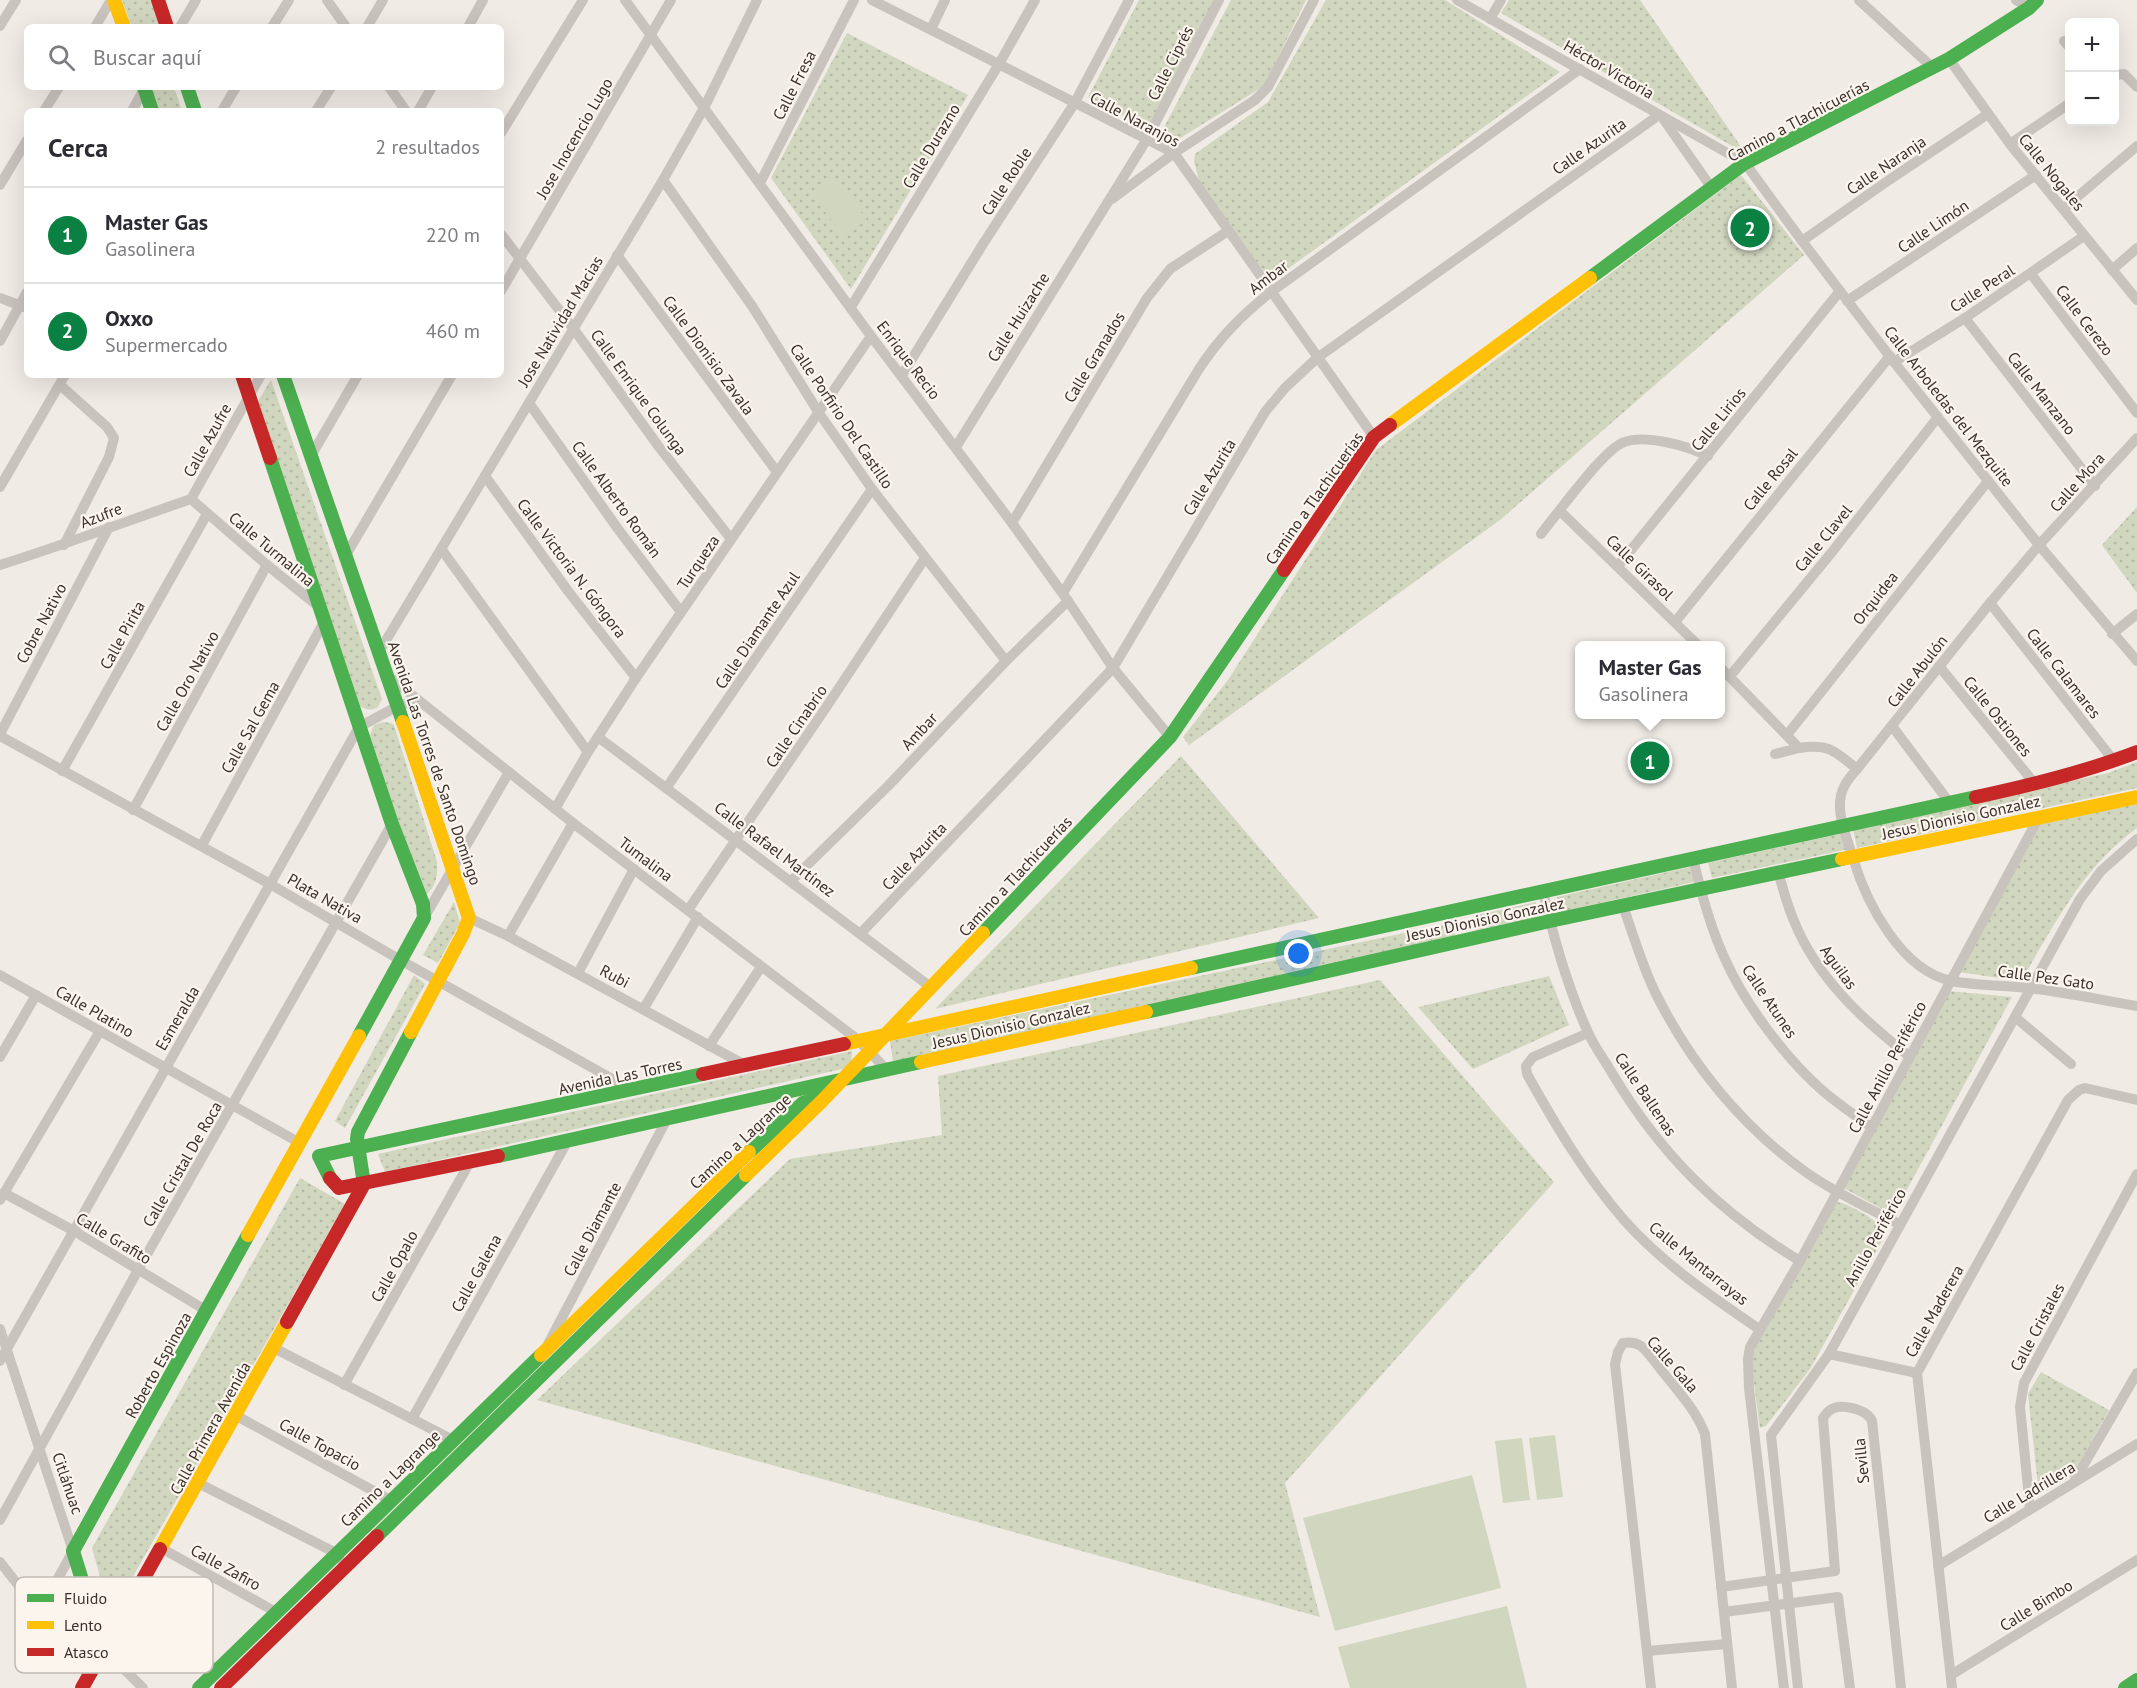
<!DOCTYPE html>
<html lang="es">
<meta charset="utf-8">
<style>
body{margin:0;font-family:"PT Sans",sans-serif;background:#f2f2f3;color:#2b2b33}
.controls{position:absolute;right:18px;top:18px;display:grid;overflow:hidden;border-radius:9px;box-shadow:0 6px 24px #0002}
.controls button{width:54px;height:54px;display:grid;place-items:center;padding:0;border:0;border-bottom:2px solid #e1e1e2;background:#fff;color:#2b2b33;font:30px sans-serif}
.you{position:absolute;left:1299px;top:954px;width:21px;height:21px;margin:-15px;border:4px solid #fff;border-radius:50%;background:#1a73e8;box-shadow:0 0 0 9px #1a73e833}
.badge{display:grid;place-items:center;width:39px;height:39px;border-radius:50%;background:#0b8043;color:#fff;font-size:20px;font-weight:700}
.pin{position:absolute;translate:-50% -50%;border:3px solid #fff;box-shadow:0 2px 6px #0006}
.popup{position:absolute;left:1575px;top:641px;width:150px;height:78px;box-sizing:border-box;display:grid;place-content:center;border-radius:9px;background:#fff;filter:drop-shadow(0 2px 4px #0005);font-size:20px;white-space:nowrap;color:#7c7c81}
.popup b{font-size:22px;color:#2b2b33}
.popup::after{content:'';position:absolute;left:50%;top:100%;margin-left:-12px;border:12px solid transparent;border-top-color:#fff}
.list{margin:0;padding:0;list-style:none}
h2{display:flex;justify-content:space-between;align-items:center;height:78px;margin:0;padding:0 24px;font-size:26px}
h2 small{font-size:20px;font-weight:400;color:#7c7c81}
.list li{display:grid;grid-template-columns:39px 1fr auto;gap:18px;align-items:center;box-sizing:border-box;height:96px;padding:0 24px;border-top:2px solid #e1e1e2}
.list b{display:block;font-size:22px;white-space:nowrap}
.list p{margin:0;font-size:20px;white-space:nowrap;color:#7c7c81}
.list em{font-size:20px;font-style:normal;color:#7c7c81}
.icon{flex:none;width:33px;height:33px;fill:none;stroke:currentColor;stroke-width:2;stroke-linecap:round;stroke-linejoin:round}
.map{position:relative;flex:none;width:2137px;height:1688px;overflow:hidden}
.search{position:absolute;background:#fff;box-shadow:0 6px 24px #0002;left:24px;top:24px;width:480px;height:66px;display:flex;align-items:center;gap:15px;box-sizing:border-box;padding:0 21px;border-radius:9px;color:#7c7c81;font-size:22px}
.panel{position:absolute;background:#fff;box-shadow:0 6px 24px #0002;left:24px;top:108px;width:480px;height:270px;border-radius:9px}
.map>svg:first-child{display:block}
.grass{fill:url(#grass-dots)}
.pitch{fill:#d1d6bf}
.lines{fill:none;stroke-linecap:round;stroke-linejoin:round}
.street{stroke:#c9c3be;stroke-width:10}
.fast{stroke:#4caf50;stroke-width:14}
.slow{stroke:#ffc107;stroke-width:14}
.jam{stroke:#c62828;stroke-width:14}
.labels{text-anchor:middle;dominant-baseline:central;stroke-width:4.5;stroke-linejoin:round;paint-order:stroke}
.street-label{font-size:16px;fill:#3b302b;stroke:#fbf5ee}
.key{fill:#fbf5ee;stroke:#c1bab4;stroke-width:1.5}
.key-label{font-size:16px;fill:#3b302b}
</style>
<div class="map">
<svg width="2137" height="1688" viewBox="0 0 2137 1688">
<defs>
<pattern id="grass-dots" width="8" height="8" patternUnits="userSpaceOnUse" patternTransform="scale(1.5)"><rect width="8" height="8" fill="#d1d6bf"/><path d="M2 2h.1M6 6h.1" fill="none" stroke="#b4b8a4" stroke-width="1.8" stroke-linecap="round"/></pattern>
</defs>
<rect width="100%" height="100%" fill="#f0ebe5"/>
<g class="grass">
<polygon points="122,0 152,0 161,27 132,27"/>
<polygon points="1139,0 1214,0 1148,129 1088,97"/>
<polygon points="1231,0 1306,0 1264,86 1174,142 1160,135"/>
<polygon points="1326,0 1445,0 1560,72 1271,281 1200,185 1194,161 1195,154 1268,102"/>
<polygon points="1509,0 1640,0 1746,154 1501,13"/>
<polygon points="847,33 968,95 851,289 771,178"/>
<polygon points="151,87 174,87 182,111 156,111 149,90"/>
<polygon points="1741,175 1804,255 1500,520 1189,745 1183,737 1228,680 1376,450"/>
<path d="M271,380l111,319 -4,8c-7,4 -12,3 -18,-1l-104,-302z"/>
<polygon points="2137,507 2137,593 2102,545"/>
<path d="M383,722l8,1 3,2 43,137c1,12 -1,24 -10,32h-5l-52,-159 4,-10z"/>
<polygon points="1181,756 1319,918 935,1009"/>
<polygon points="2137,762 2137,788 1857,848 1853,829 2108,773"/>
<path d="M2137,804v24c-55,40 -82,96 -116,153l-63,-9 79,-147z"/>
<polygon points="1844,833 1849,849 1712,878 1708,863"/>
<polygon points="1690,867 1694,882 1560,912 1557,897"/>
<polygon points="454,902 460,923 438,963 423,955"/>
<polygon points="1536,902 1538,917 1476,930 1474,916"/>
<polygon points="1452,923 1455,937 893,1062 890,1041"/>
<polygon points="414,975 425,984 345,1128 335,1121"/>
<polygon points="1549,976 1569,1025 1473,1069 1418,1007"/>
<polygon points="1380,980 1554,1182 1285,1483 1320,1617 537,1400 790,1159 942,1135 938,1076"/>
<polygon points="1948,991 2012,997 1893,1215 1842,1187"/>
<polygon points="852,1051 851,1067 385,1172 378,1154"/>
<polygon points="300,1178 345,1204 111,1615 92,1548"/>
<path d="M1837,1202c11,1 42,19 47,29v6l-74,132 -44,57 -6,2 -9,-66 8,-26z"/>
<polygon points="2041,1372 2109,1410 2072,1476 2039,1495 2028,1394"/>
</g>
<g class="pitch">
<polygon points="833,176 867,220 844,236 810,193"/>
<polygon points="1555,1435 1563,1497 1537,1500 1529,1438"/>
<polygon points="1522,1438 1530,1500 1503,1503 1495,1441"/>
<polygon points="1472,1475 1501,1588 1335,1631 1303,1518"/>
<polygon points="1507,1606 1527,1688 1350,1688 1338,1647"/>
</g>
<g class="lines">
<g class="street">
<polyline points="327,0 346,27"/>
<polyline points="625,0 871,336 1012,523 1068,601 1113,668 1170,737"/>
<polyline points="872,0 1174,153 1374,437"/>
<polyline points="1457,0 1745,163 1802,241 1894,362 2039,545 2137,661"/>
<polyline points="1859,0 1933,68"/>
<polyline points="2016,0 2029,8"/>
<polyline points="1490,19 1501,0"/>
<polyline points="0,26 16,0"/>
<polyline points="95,27 111,0"/>
<polyline points="180,27 196,0"/>
<polyline points="272,27 289,0"/>
<polyline points="367,27 383,0"/>
<polyline points="468,27 483,0"/>
<polyline points="931,29 945,0"/>
<polyline points="2064,41 2070,48"/>
<polyline points="1949,59 2010,144 2137,300"/>
<polyline points="2114,75 2124,74 2137,87"/>
<polyline points="389,87 406,111"/>
<polyline points="44,111 59,87"/>
<polyline points="132,111 145,87"/>
<polyline points="222,111 236,87"/>
<polyline points="316,111 331,87"/>
<polyline points="418,111 432,87"/>
<polyline points="1664,120 1711,187"/>
<polyline points="501,133 583,0"/>
<polyline points="2010,144 2070,103"/>
<polyline points="663,180 752,306 819,413 872,489 1006,661"/>
<polyline points="760,183 854,0"/>
<polyline points="0,185 27,140"/>
<polyline points="1112,199 1174,153 1255,100 1268,87 1314,0"/>
<polyline points="2063,209 2137,146"/>
<polyline points="501,234 573,328 659,447 731,539"/>
<polyline points="1802,241 1889,180 1988,114"/>
<polyline points="617,255 777,472"/>
<polyline points="2112,270 2137,248"/>
<polyline points="2031,274 2137,413"/>
<polyline points="501,291 671,0"/>
<polyline points="0,298 27,308"/>
<polyline points="1847,301 2036,175"/>
<polyline points="851,307 999,64 1035,0"/>
<polyline points="1965,318 2095,486"/>
<polyline points="0,341 27,292"/>
<polyline points="1894,362 1965,318 2084,236"/>
<polyline points="902,375 983,244 1074,104 1129,0"/>
<polyline points="60,385 107,427 114,438 109,457 64,545"/>
<polyline points="529,403 618,529 681,612"/>
<path d="M2137,438l-98,107 -49,58 -133,166c-4,5 -10,11 -13,18 -11,21 3,50 9,71 13,44 48,113 99,123 25,5 52,4 77,7 36,4 72,12 108,18"/>
<polyline points="956,447 1147,139 1219,0"/>
<polyline points="311,456 358,375"/>
<polyline points="485,476 568,591 636,678"/>
<polyline points="0,487 65,375"/>
<polyline points="191,499 267,565 318,606"/>
<polyline points="191,499 261,375"/>
<polyline points="1560,511 1699,646"/>
<polyline points="1012,523 1147,298 1170,269 1228,231"/>
<path d="M1541,534c17,-21 60,-81 81,-91 22,-10 65,3 86,13"/>
<polyline points="442,550 588,752"/>
<polyline points="346,555 452,375"/>
<path d="M0,565c64,-20 127,-44 191,-66"/>
<polyline points="1618,566 1840,291"/>
<path d="M1063,593l136,-224c21,-32 42,-53 72,-77l309,-223"/>
<polyline points="1990,603 2114,761"/>
<polyline points="1675,622 1890,356"/>
<polyline points="2112,634 2137,614"/>
<polyline points="379,652 663,180 704,108 757,0"/>
<polyline points="1939,666 2035,784"/>
<path d="M1720,667l79,81c29,-5 36,3 58,21"/>
<polyline points="388,676 573,823 857,1039 886,1069"/>
<polyline points="1730,676 1832,552 1938,417"/>
<polyline points="1892,726 1949,802"/>
<polyline points="0,734 109,527"/>
<polyline points="1787,735 1988,481"/>
<polyline points="0,736 270,884 402,961 632,1090"/>
<polyline points="598,737 932,988"/>
<polyline points="1775,754 1799,748"/>
<polyline points="62,771 207,514"/>
<polyline points="667,787 872,489"/>
<polyline points="555,809 588,752 636,678 871,336"/>
<polyline points="133,810 267,565"/>
<polyline points="202,845 324,622"/>
<path d="M1693,858c8,35 17,69 32,101 20,45 61,100 98,132 15,13 32,24 48,36"/>
<path d="M1778,872c5,16 9,33 16,49 23,57 68,98 115,135"/>
<polyline points="791,881 889,785 1006,661 1068,601"/>
<path d="M1543,892c11,47 24,94 44,138 6,15 17,29 25,43 49,82 107,139 188,188"/>
<path d="M1623,906c10,28 19,59 32,86 35,71 87,135 152,181 29,20 61,35 92,51"/>
<polyline points="688,910 825,709 925,558"/>
<polyline points="424,918 509,772"/>
<polyline points="469,918 508,936 745,1065"/>
<polyline points="861,933 1113,668 1265,412 1285,388 1317,358 1659,115"/>
<polyline points="508,936 573,823"/>
<polyline points="578,973 634,869"/>
<polyline points="0,975 300,1143"/>
<polyline points="644,1008 698,917"/>
<polyline points="2015,1017 2071,1064"/>
<path d="M1588,1033l-55,24 -7,9 1,8c29,52 58,101 97,146 38,43 88,77 135,109"/>
<polyline points="709,1046 761,967"/>
<polyline points="0,1057 36,995"/>
<polyline points="4,1193 74,1231 207,1311"/>
<polyline points="0,1200 100,1031"/>
<polyline points="0,1329 73,1551 45,1602 41,1604 30,1600 0,1562"/>
<polyline points="548,1344 667,1119"/>
<polyline points="274,1348 453,1440"/>
<polyline points="1829,1354 1917,1373"/>
<polyline points="0,1361 359,727 398,706 418,700"/>
<polyline points="344,1385 470,1162"/>
<polyline points="235,1415 390,1500"/>
<polyline points="412,1419 567,1142"/>
<polyline points="2075,1480 2137,1373"/>
<polyline points="198,1483 336,1553 340,1559"/>
<polyline points="2030,1508 2020,1407 2024,1383 2137,1174"/>
<polyline points="0,1520 138,1270 392,824"/>
<polyline points="161,1548 276,1612"/>
<polyline points="1938,1566 2137,1444"/>
<path d="M1721,1587l114,-16 -12,-153c1,-1 4,-6 6,-7 10,-9 38,-2 43,10l29,267"/>
<polyline points="1724,1612 1838,1597 1850,1688"/>
<polyline points="123,1615 217,1669"/>
<polyline points="103,1648 143,1688"/>
<polyline points="1647,1651 1727,1644"/>
<polyline points="1951,1675 2137,1560"/>
<path d="M1651,1688l-36,-324 3,-12 5,-9c7,-1 12,-1 18,3 8,7 15,17 21,25 16,20 34,39 43,63l27,254"/>
<polyline points="1784,1688 1749,1388 1748,1359 1750,1347 1800,1261 2039,817"/>
<polyline points="1798,1688 1771,1435 1829,1354 2080,899 2101,871 2137,839"/>
<polyline points="1952,1688 1917,1373 2068,1100 2079,1090 2085,1088 2137,1100"/>
</g>
<g class="fast">
<polyline points="144,87 152,111"/>
<polyline points="187,87 195,111"/>
<polyline points="1590,278 1745,163 1949,59 2029,8 2037,0"/>
<polyline points="283,375 403,722"/>
<polyline points="270,458 392,824 423,904 424,918 359,1036"/>
<polyline points="983,933 1170,737 1284,570"/>
<polyline points="1191,968 1976,797"/>
<polyline points="1146,1012 1550,921 1842,859"/>
<polyline points="749,1152 803,1103 824,1096"/>
<polyline points="498,1156 921,1062"/>
<polyline points="330,1178 319,1156 703,1074"/>
<polyline points="364,1184 357,1139 358,1132 411,1032"/>
<polyline points="377,1536 746,1175"/>
<polyline points="103,1648 73,1551 248,1235"/>
<polyline points="199,1688 541,1355"/>
<polyline points="2125,1688 2137,1680"/>
</g>
<g class="slow">
<polyline points="114,0 124,27"/>
<polyline points="1390,425 1590,278"/>
<polyline points="403,722 469,918 463,934 411,1032"/>
<polyline points="1842,859 2137,797"/>
<polyline points="844,1044 1191,968"/>
<polyline points="921,1062 1146,1012"/>
<polyline points="746,1175 822,1101 983,933"/>
<polyline points="248,1235 359,1036"/>
<polyline points="541,1355 749,1152"/>
<polyline points="160,1549 287,1322"/>
</g>
<g class="jam">
<polyline points="158,0 167,27"/>
<polyline points="242,375 270,458"/>
<polyline points="1284,570 1374,437 1390,425"/>
<path d="M1976,797c55,-12 109,-25 161,-45"/>
<polyline points="703,1074 844,1044"/>
<polyline points="330,1178 339,1188 498,1156"/>
<polyline points="287,1322 364,1184"/>
<polyline points="82,1688 160,1549"/>
<polyline points="221,1688 377,1536"/>
</g>
</g>
<g class="labels">
<g class="street-label">
<text transform="translate(1170 63) rotate(-63)">Calle Ciprés</text>
<text transform="translate(1609 69) rotate(30)">Héctor Victoria</text>
<text transform="translate(794 85) rotate(-63)">Calle Fresa</text>
<text transform="translate(1135 119) rotate(28)">Calle Naranjos</text>
<text transform="translate(1798 120) rotate(-28)">Camino a Tlachicuerías</text>
<text transform="translate(574 138) rotate(-60)">Jose Inocencio Lugo</text>
<text transform="translate(931 146) rotate(-59)">Calle Durazno</text>
<text transform="translate(1589 146) rotate(-35)">Calle Azurita</text>
<text transform="translate(1886 165) rotate(-34)">Calle Naranja</text>
<text transform="translate(2052 172) rotate(51)">Calle Nogales</text>
<text transform="translate(1006 181) rotate(-57)">Calle Roble</text>
<text transform="translate(1933 226) rotate(-34)">Calle Limón</text>
<text transform="translate(1268 277) rotate(-37)">Ambar</text>
<text transform="translate(1982 288) rotate(-33)">Calle Peral</text>
<text transform="translate(1018 317) rotate(-58)">Calle Huizache</text>
<text transform="translate(2085 320) rotate(53)">Calle Cerezo</text>
<text transform="translate(560 321) rotate(-59)">Jose Natividad Macias</text>
<text transform="translate(709 355) rotate(54)">Calle Dionisio Zavala</text>
<text transform="translate(1094 357) rotate(-59)">Calle Granados</text>
<text transform="translate(909 360) rotate(53)">Enrique Recio</text>
<text transform="translate(639 392) rotate(54)">Calle Enrique Colunga</text>
<text transform="translate(2042 393) rotate(52)">Calle Manzano</text>
<text transform="translate(1949 406) rotate(52)">Calle Arboledas del Mezquite</text>
<text transform="translate(842 416) rotate(56)">Calle Porfirio Del Castillo</text>
<text transform="translate(1718 419) rotate(-51)">Calle Lirios</text>
<text transform="translate(207 440) rotate(-61)">Calle Azufre</text>
<text transform="translate(1209 477) rotate(-59)">Calle Azurita</text>
<text transform="translate(1770 479) rotate(-51)">Calle Rosal</text>
<text transform="translate(2077 482) rotate(-48)">Calle Mora</text>
<text transform="translate(1314 498) rotate(-55)">Camino a Tlachicuerías</text>
<text transform="translate(617 499) rotate(54)">Calle Alberto Román</text>
<text transform="translate(101 515) rotate(-21)">Azufre</text>
<text transform="translate(1823 538) rotate(-51)">Calle Clavel</text>
<text transform="translate(272 549) rotate(40)">Calle Turmalina</text>
<text transform="translate(698 562) rotate(-56)">Turqueza</text>
<text transform="translate(1640 567) rotate(44)">Calle Girasol</text>
<text transform="translate(572 568) rotate(53)">Calle Victoria N. Góngora</text>
<text transform="translate(1875 598) rotate(-52)">Orquidea</text>
<text transform="translate(41 623) rotate(-62)">Cobre Nativo</text>
<text transform="translate(757 630) rotate(-56)">Calle Diamante Azul</text>
<text transform="translate(122 635) rotate(-61)">Calle Pirita</text>
<text transform="translate(1917 671) rotate(-52)">Calle Abulón</text>
<text transform="translate(2064 673) rotate(52)">Calle Calamares</text>
<text transform="translate(187 681) rotate(-61)">Calle Oro Nativo</text>
<text transform="translate(1998 716) rotate(51)">Calle Ostiones</text>
<text transform="translate(796 726) rotate(-56)">Calle Cinabrio</text>
<text transform="translate(250 727) rotate(-61)">Calle Sal Gema</text>
<text transform="translate(919 731) rotate(-47)">Ambar</text>
<text transform="translate(435 763) rotate(71)">Avenida Las Torres de Santo Domingo</text>
<text transform="translate(1961 817) rotate(-12)">Jesus Dionisio Gonzalez</text>
<text transform="translate(775 849) rotate(37)">Calle Rafael Martínez</text>
<text transform="translate(914 856) rotate(-47)">Calle Azurita</text>
<text transform="translate(646 859) rotate(37)">Tumalina</text>
<text transform="translate(1015 876) rotate(-47)">Camino a Tlachicuerías</text>
<text transform="translate(325 898) rotate(30)">Plata Nativa</text>
<text transform="translate(1485 919) rotate(-12)">Jesus Dionisio Gonzalez</text>
<text transform="translate(1839 967) rotate(54)">Aguilas</text>
<text transform="translate(615 976) rotate(28)">Rubi</text>
<text transform="translate(2046 977) rotate(8)">Calle Pez Gato</text>
<text transform="translate(1770 1001) rotate(56)">Calle Atunes</text>
<text transform="translate(95 1011) rotate(30)">Calle Platino</text>
<text transform="translate(177 1018) rotate(-60)">Esmeralda</text>
<text transform="translate(1011 1025) rotate(-13)">Jesus Dionisio Gonzalez</text>
<text transform="translate(1887 1067) rotate(-62)">Calle Anillo Periférico</text>
<text transform="translate(620 1076) rotate(-12)">Avenida Las Torres</text>
<text transform="translate(1646 1094) rotate(56)">Calle Ballenas</text>
<text transform="translate(740 1141) rotate(-43)">Camino a Lagrange</text>
<text transform="translate(182 1164) rotate(-60)">Calle Cristal De Roca</text>
<text transform="translate(592 1229) rotate(-62)">Calle Diamante</text>
<text transform="translate(1875 1237) rotate(-61)">Anillo Periférico</text>
<text transform="translate(114 1238) rotate(31)">Calle Grafito</text>
<text transform="translate(1699 1263) rotate(39)">Calle Mantarrayas</text>
<text transform="translate(394 1266) rotate(-61)">Calle Ópalo</text>
<text transform="translate(476 1273) rotate(-61)">Calle Galena</text>
<text transform="translate(1934 1311) rotate(-61)">Calle Maderera</text>
<text transform="translate(2037 1327) rotate(-62)">Calle Cristales</text>
<text transform="translate(1673 1364) rotate(49)">Calle Gala</text>
<text transform="translate(158 1365) rotate(-61)">Roberto Espinoza</text>
<text transform="translate(210 1428) rotate(-61)">Calle Primera Avenida</text>
<text transform="translate(320 1444) rotate(29)">Calle Topacio</text>
<text transform="translate(1861 1461) rotate(-96)">Sevilla</text>
<text transform="translate(390 1478) rotate(-44)">Camino a Lagrange</text>
<text transform="translate(68 1483) rotate(71)">Citláhuac</text>
<text transform="translate(2029 1492) rotate(-31)">Calle Ladrillera</text>
<text transform="translate(226 1567) rotate(29)">Calle Zafiro</text>
<text transform="translate(2036 1605) rotate(-32)">Calle Bimbo</text>
</g>
</g>
<rect x="15" y="1577" width="198" height="96" rx="9" class="key"/>
<rect x="27" y="1594" width="27" height="8" fill="#4caf50"/>
<rect x="27" y="1621" width="27" height="8" fill="#ffc107"/>
<rect x="27" y="1648" width="27" height="8" fill="#c62828"/>
<g class="key-label">
<text x="64" y="1604">Fluido</text>
<text x="64" y="1631">Lento</text>
<text x="64" y="1658">Atasco</text>
</g>
</svg>
<div class="controls">
<button>+</button>
<button>−</button>
</div>
<div class="you"></div>
<div class="pin badge" style="left:1650px;top:761px">1</div>
<div class="popup"><b>Master Gas</b>Gasolinera</div>
<div class="pin badge" style="left:1750px;top:228px">2</div>
<div class="search"><svg class="icon" aria-label="search" viewBox="0 0 24 24"><circle cx="10" cy="10" r="6"/><path d="M15 15l6 6"/></svg>Buscar aquí</div>
<section class="panel">
<h2>Cerca<small>2 resultados</small></h2>
<ul class="list">
<li><span class="badge">1</span><div><b>Master Gas</b><p>Gasolinera</p></div><em>220 m</em></li>
<li><span class="badge">2</span><div><b>Oxxo</b><p>Supermercado</p></div><em>460 m</em></li>
</ul>
</section>
</div>
